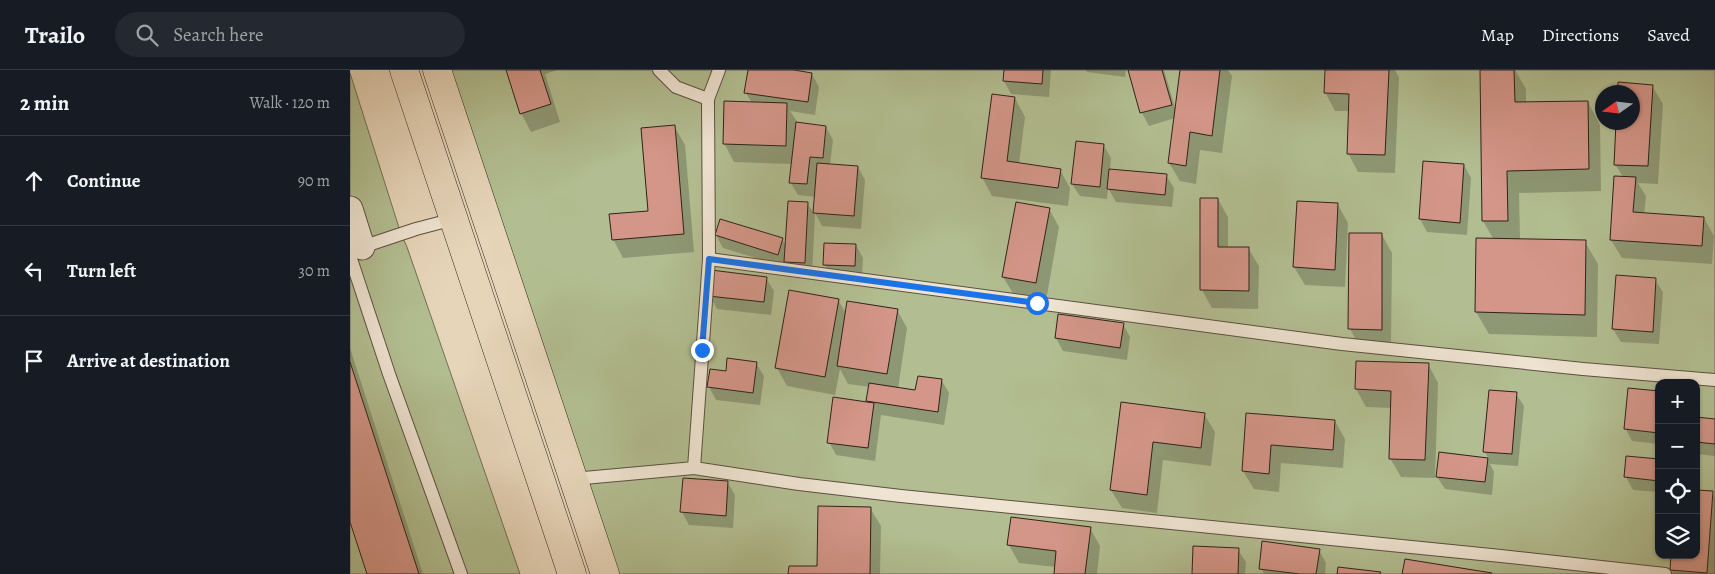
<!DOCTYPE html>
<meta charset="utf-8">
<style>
body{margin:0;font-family:Alegreya,serif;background:#242831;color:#f1f3f6}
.controls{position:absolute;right:15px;bottom:15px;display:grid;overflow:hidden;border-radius:10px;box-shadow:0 1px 4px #0004}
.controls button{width:45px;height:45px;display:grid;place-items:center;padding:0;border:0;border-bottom:1px solid #363941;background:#171b24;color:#f1f3f6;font:25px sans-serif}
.compass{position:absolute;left:1245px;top:15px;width:45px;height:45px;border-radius:50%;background:#171b24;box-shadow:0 1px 4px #0004;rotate:256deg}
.stop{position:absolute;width:15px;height:15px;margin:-11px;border:4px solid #1a73e8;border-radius:50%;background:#fff}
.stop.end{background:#1a73e8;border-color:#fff;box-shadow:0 1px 5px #0008}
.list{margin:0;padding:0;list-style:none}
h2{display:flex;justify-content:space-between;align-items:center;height:65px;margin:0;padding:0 20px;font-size:21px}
h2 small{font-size:16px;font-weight:400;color:#9ea1a6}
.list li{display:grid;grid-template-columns:32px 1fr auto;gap:15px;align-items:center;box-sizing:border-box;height:90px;padding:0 20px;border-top:1px solid #363941}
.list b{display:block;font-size:19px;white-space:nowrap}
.list em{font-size:16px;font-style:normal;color:#9ea1a6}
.icon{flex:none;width:28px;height:28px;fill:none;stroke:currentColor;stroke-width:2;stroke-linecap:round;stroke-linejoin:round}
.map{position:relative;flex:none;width:1365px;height:504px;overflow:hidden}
header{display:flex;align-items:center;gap:30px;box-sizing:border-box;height:70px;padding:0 25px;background:#171b24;border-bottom:1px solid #363941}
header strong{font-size:24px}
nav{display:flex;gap:28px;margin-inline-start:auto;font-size:18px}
.search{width:350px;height:45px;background:#242831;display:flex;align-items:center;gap:12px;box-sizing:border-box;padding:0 18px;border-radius:28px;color:#9ea1a6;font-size:19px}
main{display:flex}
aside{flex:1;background:#171b24}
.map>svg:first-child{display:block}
.green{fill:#b2be91;stroke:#707056;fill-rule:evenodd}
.shadow{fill:#0003}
.building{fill:#d39688;stroke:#2e221b}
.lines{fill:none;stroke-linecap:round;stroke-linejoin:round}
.lane-casing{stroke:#5c4f42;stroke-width:14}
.street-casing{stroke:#5c4f42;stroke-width:27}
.highway-casing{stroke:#2e221b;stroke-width:29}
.lane{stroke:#efe4d2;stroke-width:12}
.street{stroke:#efe4d2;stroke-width:25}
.highway{stroke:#e7d5b9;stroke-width:28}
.route{stroke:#1a73e8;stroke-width:6}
</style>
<header>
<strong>Trailo</strong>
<div class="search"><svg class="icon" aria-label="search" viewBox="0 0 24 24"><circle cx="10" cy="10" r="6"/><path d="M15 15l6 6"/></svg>Search here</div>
<nav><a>Map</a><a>Directions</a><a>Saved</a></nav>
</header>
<main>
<aside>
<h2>2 min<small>Walk · 120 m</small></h2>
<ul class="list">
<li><svg class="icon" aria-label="ahead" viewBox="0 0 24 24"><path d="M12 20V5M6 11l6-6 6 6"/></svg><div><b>Continue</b></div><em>90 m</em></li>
<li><svg class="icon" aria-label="left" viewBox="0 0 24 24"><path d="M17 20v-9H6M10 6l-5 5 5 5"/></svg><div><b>Turn left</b></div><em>30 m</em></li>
<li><svg class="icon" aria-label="arrive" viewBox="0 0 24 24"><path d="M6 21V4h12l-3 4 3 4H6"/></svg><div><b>Arrive at destination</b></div></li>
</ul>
</aside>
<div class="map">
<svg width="1365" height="504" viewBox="0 0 1365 504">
<rect width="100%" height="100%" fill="#e7d5b9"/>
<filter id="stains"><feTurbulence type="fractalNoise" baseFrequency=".004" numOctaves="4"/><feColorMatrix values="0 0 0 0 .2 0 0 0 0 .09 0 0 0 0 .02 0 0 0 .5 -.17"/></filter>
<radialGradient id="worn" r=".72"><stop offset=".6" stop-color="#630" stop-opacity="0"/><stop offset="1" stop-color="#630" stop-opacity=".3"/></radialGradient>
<g class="green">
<path d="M100,0h1265v504h-1104zM1252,22h30v30h-30zM1309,313h37v172h-37z"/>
<polygon points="0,3 51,164 57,177 170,504 0,504"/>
</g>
<g class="shadow">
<polygon points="157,0 207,0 195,4 210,52 181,62 171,43"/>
<polygon points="399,0 435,0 462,4 469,17 465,45 440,41 448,53 476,57 483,70 480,95 508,97 515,110 511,159 472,156 465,143 462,206 443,205 436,193 435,197 373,178 366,165 371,150 432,169 437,177 457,133 465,145 466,127 448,125 440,112 442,94 384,92 374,73 402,33 396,23"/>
<polygon points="655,0 701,0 699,27 661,24 654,11"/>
<polygon points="736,0 776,0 775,7 737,2"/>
<polygon points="780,0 814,0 826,41 832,0 878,0 882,6 872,83 850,80 846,114 830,111 819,93 825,48 799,56 792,43"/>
<polygon points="976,0 1045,0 1049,7 1045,103 1008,102 998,83 1000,41 985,41 975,22"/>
<polygon points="1131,0 1165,0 1176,19 1176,33 1238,32 1250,55 1251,121 1169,123 1170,170 1235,172 1248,194 1247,267 1139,264 1126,242 1128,169 1144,170 1133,151"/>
<polygon points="1270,14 1302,16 1313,34 1308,114 1288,113 1296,126 1294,144 1354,148 1364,166 1362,194 1272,188 1261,170 1273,107 1265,94 1282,52 1282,22 1269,22"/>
<polygon points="665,28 675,47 669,94 710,100 720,118 718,136 642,126 632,107"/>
<polygon points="324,56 335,75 344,182 273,188 263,169 299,142"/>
<polygon points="754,76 761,88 760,100 816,105 824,118 822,137 766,132 758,118 757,129 730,126 722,114"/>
<polygon points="1074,92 1114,95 1121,108 1117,165 1077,162 1070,149"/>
<polygon points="851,129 868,129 878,147 878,178 898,178 909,196 908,239 862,238 852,220"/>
<polygon points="988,135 998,153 995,217 955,215 944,197"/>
<polygon points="699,139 709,157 696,231 664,225 653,207"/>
<polygon points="1001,164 1032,165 1042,183 1041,278 1010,277 1000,259"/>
<polygon points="506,175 513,188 512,208 482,207 474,194"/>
<polygon points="416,208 424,221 421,245 367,239 360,226"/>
<polygon points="1305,210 1313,222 1309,274 1271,272 1263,259"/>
<polygon points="488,230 496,243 547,240 557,258 548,319 567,322 592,311 599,323 594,355 531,345 525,391 486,385 479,372 517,333 520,317 498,314 490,299 485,325 437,316 427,298"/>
<polygon points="709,245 773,254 780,267 777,290 713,281 706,268"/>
<polygon points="0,278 73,504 18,504 0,448"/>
<polygon points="1007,292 1078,294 1088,313 1085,408 1051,407 1040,388 1042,338 1016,337 1006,319"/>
<polygon points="406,293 414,306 410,335 366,330 359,317 377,302"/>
<polygon points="1309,322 1309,374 1282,371 1275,358"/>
<polygon points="1166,324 1174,336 1168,396 1140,394 1144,402 1142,425 1095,419 1087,407 1090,384 1139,389 1134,381"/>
<polygon points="772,334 854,344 865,362 861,396 813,390 807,443 772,438 761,420"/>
<polygon points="898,344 985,351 995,369 993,398 931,393 929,422 904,419 893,401"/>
<polygon points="1346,348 1365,350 1365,386 1346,384"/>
<polygon points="1309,390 1309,422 1283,420 1276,407"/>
<polygon points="334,409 378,413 385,425 383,458 339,455 332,442"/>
<polygon points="1362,422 1365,427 1365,504 1323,504 1321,500 1346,485"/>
<polygon points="520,438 531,456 530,504 440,504 469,497"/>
<polygon points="740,458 750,476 747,504 705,504 706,497 669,493 659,475"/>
<polygon points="888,480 896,492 895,504 843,504"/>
<polygon points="969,480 976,493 975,504 914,504 911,498"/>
</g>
<g class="building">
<polygon points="156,0 190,0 201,34 170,44"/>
<polygon points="398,0 444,0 462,3 458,32 394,23"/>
<polygon points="654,0 693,0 692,14 653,11"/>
<polygon points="778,0 812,0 822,35 790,43"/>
<polygon points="830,0 870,0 862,66 840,62 836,96 818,93"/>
<polygon points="975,0 1039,0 1035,85 997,84 999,24 974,23"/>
<polygon points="1130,0 1164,0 1165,32 1238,31 1239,99 1157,101 1158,151 1132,151"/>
<polygon points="1268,12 1303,15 1298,96 1264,95 1266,52 1282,52 1282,22 1268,22"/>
<polygon points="642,24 665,27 657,91 711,99 708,118 631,108"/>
<polygon points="374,31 437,33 436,76 373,74"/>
<polygon points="446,52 476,56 473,88 460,87 457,114 439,113"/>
<polygon points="325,55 334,164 262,170 259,144 298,141 291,58"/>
<polygon points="726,71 754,74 750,117 721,114"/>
<polygon points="1073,91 1114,94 1110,153 1069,149"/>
<polygon points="467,93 508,96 504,146 463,143"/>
<polygon points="759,99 817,104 815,125 757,119"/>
<polygon points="1264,106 1286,107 1283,142 1354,147 1352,176 1260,170"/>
<polygon points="850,128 868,128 868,177 899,177 899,221 850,220"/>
<polygon points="438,131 458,132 455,193 434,192"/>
<polygon points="947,131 988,133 985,200 943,197"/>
<polygon points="666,132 700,138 686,213 652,207"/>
<polygon points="370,149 433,168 428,185 365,165"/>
<polygon points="999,163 1032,163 1032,260 998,259"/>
<polygon points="1126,168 1236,170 1235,245 1125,242"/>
<polygon points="474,173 506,174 505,196 473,195"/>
<polygon points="361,200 417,207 414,232 358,226"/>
<polygon points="1266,205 1306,208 1303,262 1262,259"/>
<polygon points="439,220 489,229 475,307 425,298"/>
<polygon points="497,231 548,239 537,304 487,296"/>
<polygon points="708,244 774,253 770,278 705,268"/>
<polygon points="377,288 407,292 403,323 357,317 360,299 376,301"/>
<polygon points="1006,291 1079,293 1075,390 1039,389 1041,321 1005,319"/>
<polygon points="0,292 69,504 17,504 0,452"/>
<polygon points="568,306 592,309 588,342 516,331 519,313 565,320"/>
<polygon points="1278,318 1309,321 1309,363 1274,359"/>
<polygon points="1139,320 1167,322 1162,384 1133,382"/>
<polygon points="483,327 524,333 518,378 477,373"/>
<polygon points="771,332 855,343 851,378 803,372 797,425 760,420"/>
<polygon points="896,343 985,350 983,380 921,375 919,404 892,401"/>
<polygon points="1346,347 1365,349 1365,374 1346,372"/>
<polygon points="1089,382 1138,388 1135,412 1086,407"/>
<polygon points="1276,386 1309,389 1309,411 1274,407"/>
<polygon points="333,408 378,411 376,446 330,442"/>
<polygon points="1346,420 1363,421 1357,503 1320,500 1321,485 1346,485"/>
<polygon points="468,436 521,437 520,504 438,504 439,496 467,496"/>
<polygon points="661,447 741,457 735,504 704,504 706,481 657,475"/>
<polygon points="912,471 970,479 966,504 950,504 909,499"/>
<polygon points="843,476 889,478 888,504 842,504"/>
<polygon points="1055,489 1142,503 1142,504 1052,504"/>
<polygon points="988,497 1031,502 1030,504 987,504"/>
</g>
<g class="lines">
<g class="lane-casing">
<g id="lane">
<polyline points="358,29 369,0"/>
<polyline points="9,178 66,159 104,149"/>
<polyline points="0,186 39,304 111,504"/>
<polyline points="359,189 992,274 1233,299 1365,310"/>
<polyline points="344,398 449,414 551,426 1151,486 1315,504"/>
<polyline points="223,409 344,398 359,189 358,29 326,17 309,0"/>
</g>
</g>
<g class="street-casing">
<polyline id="street" points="0,139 12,177"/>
</g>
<g class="highway-casing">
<g id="highway">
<polyline points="54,0 222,504"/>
<polyline points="87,0 255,504"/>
</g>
</g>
<use href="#lane" class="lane"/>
<use href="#street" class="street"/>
<use href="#highway" class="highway"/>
</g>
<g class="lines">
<polyline class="route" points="352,280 359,189 687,233"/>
</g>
<rect width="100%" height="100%" filter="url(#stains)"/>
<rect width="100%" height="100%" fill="url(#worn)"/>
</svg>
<div class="controls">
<button>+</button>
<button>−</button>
<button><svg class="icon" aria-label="locate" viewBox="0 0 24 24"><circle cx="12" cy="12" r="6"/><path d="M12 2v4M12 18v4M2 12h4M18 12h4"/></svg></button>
<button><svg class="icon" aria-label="layers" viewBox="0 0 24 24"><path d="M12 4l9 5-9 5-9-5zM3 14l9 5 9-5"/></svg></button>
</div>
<svg class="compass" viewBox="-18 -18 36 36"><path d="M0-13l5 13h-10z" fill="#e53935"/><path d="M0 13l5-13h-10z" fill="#9ea1a6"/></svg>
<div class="stop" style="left:687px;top:233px"></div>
<div class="stop end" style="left:352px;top:280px"></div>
</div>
</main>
